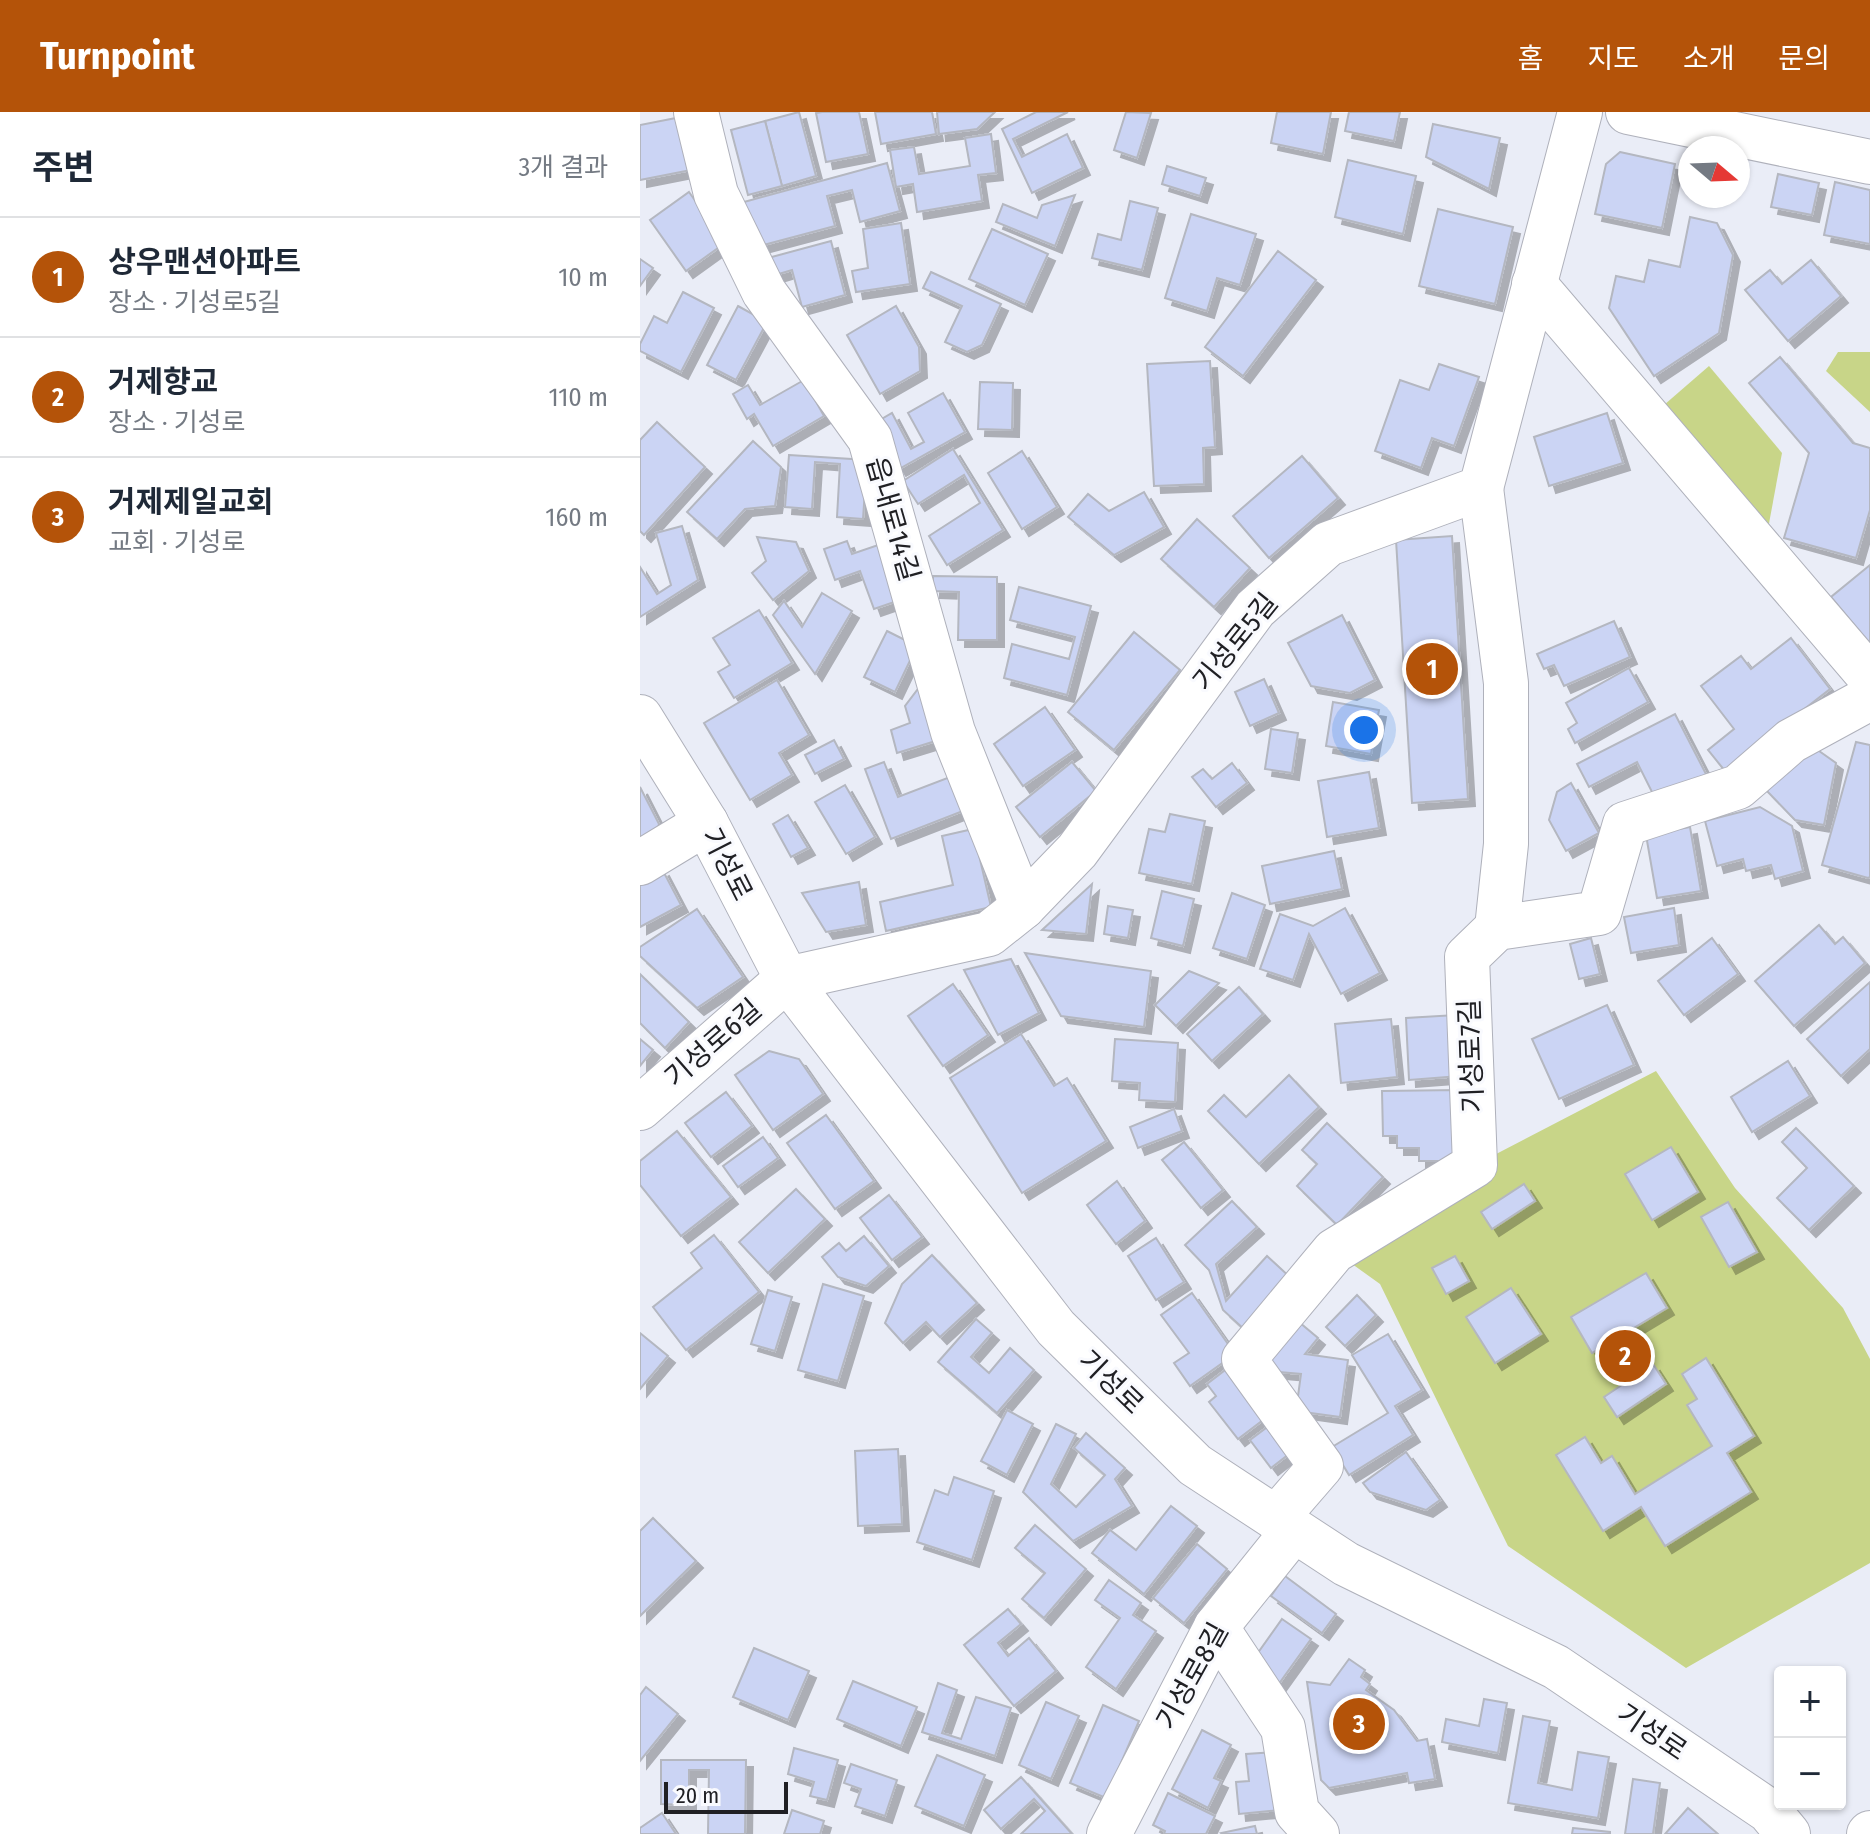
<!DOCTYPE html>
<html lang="ko">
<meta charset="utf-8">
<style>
body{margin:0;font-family:"Fira Sans Condensed","Noto Sans KR",sans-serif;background:#f2f2f3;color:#1f2937}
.controls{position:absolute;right:24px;bottom:24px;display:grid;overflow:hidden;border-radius:8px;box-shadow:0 2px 6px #0004}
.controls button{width:72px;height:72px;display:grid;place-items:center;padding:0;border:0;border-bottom:2px solid #e0e1e3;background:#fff;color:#1f2937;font:40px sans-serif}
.compass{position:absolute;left:1038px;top:24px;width:72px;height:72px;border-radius:50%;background:#fff;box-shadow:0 2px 6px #0004;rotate:109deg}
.scale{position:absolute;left:24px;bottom:20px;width:124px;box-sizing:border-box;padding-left:8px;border:4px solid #202024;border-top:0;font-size:22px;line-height:28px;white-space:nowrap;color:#202024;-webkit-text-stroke:6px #f9fafe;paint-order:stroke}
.you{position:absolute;left:724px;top:618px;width:28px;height:28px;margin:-20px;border:6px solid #fff;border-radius:50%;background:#1a73e8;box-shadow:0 0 0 12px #1a73e833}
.badge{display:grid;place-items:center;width:52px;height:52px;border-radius:50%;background:#b45309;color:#fff;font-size:26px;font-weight:700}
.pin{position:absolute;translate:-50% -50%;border:4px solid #fff;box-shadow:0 2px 8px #0006}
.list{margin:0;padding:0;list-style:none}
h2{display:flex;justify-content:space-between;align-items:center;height:104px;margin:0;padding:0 32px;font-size:34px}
h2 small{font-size:26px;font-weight:400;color:#747a83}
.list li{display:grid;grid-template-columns:52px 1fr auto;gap:24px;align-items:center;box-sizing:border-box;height:120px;padding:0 32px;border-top:2px solid #e0e1e3}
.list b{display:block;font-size:30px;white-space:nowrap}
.list p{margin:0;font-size:26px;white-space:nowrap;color:#747a83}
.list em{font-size:26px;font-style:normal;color:#747a83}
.map{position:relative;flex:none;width:1230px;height:1722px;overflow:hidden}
header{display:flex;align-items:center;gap:48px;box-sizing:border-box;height:112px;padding:0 40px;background:#b45309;color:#fff}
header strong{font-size:38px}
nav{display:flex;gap:44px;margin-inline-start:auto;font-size:28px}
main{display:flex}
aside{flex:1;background:#fff}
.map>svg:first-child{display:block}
.green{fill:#c8d588}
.building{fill:#cbd4f4;stroke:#b4b7c0;stroke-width:2;filter:url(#shadow)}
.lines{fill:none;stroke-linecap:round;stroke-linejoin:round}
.minor-casing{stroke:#afb1bb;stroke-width:46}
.minor{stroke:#fff;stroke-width:44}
.labels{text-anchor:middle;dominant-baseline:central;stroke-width:6;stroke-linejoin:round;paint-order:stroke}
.street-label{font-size:28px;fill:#202024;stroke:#f9fafe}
</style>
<header>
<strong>Turnpoint</strong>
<nav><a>홈</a><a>지도</a><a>소개</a><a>문의</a></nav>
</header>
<main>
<aside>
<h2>주변<small>3개 결과</small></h2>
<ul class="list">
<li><span class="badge">1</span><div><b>상우맨션아파트</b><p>장소 · 기성로5길</p></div><em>10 m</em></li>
<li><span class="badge">2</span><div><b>거제향교</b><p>장소 · 기성로</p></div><em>110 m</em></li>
<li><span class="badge">3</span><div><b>거제제일교회</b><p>교회 · 기성로</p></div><em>160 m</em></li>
</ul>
</aside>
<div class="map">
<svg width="1230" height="1722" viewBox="0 0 1230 1722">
<defs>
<filter id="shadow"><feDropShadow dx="7" dy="7" stdDeviation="0" flood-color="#0004"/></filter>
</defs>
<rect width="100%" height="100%" fill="#eaedf7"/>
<g class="green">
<polygon points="1198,240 1230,240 1230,300 1186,259"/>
<polygon points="1069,254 1142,341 1128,417 1024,293"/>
<polygon points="1016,959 1095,1076 1203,1196 1230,1247 1230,1451 1046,1556 868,1434 740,1172 694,1139 835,1053"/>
</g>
<g class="building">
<polygon points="159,0 176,64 142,74 125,9"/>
<polygon points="182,0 219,0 228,42 186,50 176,1"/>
<polygon points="235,0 292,0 296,22 241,32"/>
<polygon points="297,0 355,0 337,17 299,22"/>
<polygon points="396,0 428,0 373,27 382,45 427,22 443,56 392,81 362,17"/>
<polygon points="486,0 511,1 497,46 474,38"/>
<polygon points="637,0 691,0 683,42 631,31"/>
<polygon points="709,0 760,0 754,29 705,19"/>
<polygon points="41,5 51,58 0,68 0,13"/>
<polygon points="125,9 142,74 108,83 91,18"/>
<polygon points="793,12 860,26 849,77 786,45"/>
<polygon points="351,22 356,61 338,63 342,89 277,100 273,72 256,75 250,38 274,35 279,62 330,54 325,26"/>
<polygon points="980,40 1035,52 1022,116 955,102 966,52"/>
<polygon points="708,48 776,64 763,122 695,105"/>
<polygon points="247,51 260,99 220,110 212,78 187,84 195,114 116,135 104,90"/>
<polygon points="527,54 566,66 560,84 522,72"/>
<polygon points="1138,62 1179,71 1172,103 1131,95"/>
<polygon points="1195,70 1230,78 1230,132 1184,123"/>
<polygon points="49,80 85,131 46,159 10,108"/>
<polygon points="435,83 415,134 356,110 363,92 397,106 402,93"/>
<polygon points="490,89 518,96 502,158 452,146 458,122 481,128"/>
<polygon points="798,97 873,115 855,192 779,174"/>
<polygon points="551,102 616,122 600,173 577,166 567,199 525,186"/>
<polygon points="1050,105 1077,111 1093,143 1079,221 1014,264 969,196 976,164 1004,170 1009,148 1040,155"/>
<polygon points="261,111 270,172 216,180 212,159 228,156 223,117"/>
<polygon points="352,117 408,142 385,193 329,167"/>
<polygon points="191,129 205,183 162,195 152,158 132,164 128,146"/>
<polygon points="638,139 676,168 603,264 565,235"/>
<polygon points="0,147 13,156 0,174"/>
<polygon points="1171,148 1201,184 1148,229 1105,178 1130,158 1142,172"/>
<polygon points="291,160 361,192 342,233 327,240 305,230 322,194 283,176"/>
<polygon points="43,180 74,196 41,260 0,239 0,232 14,204 27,211"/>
<polygon points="98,194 127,210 96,268 67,253"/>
<polygon points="256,194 279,235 280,259 240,282 207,223"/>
<polygon points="1140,245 1213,331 1230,336 1230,398 1216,446 1144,426 1169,341 1109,271"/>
<polygon points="570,249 575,335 563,336 564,372 514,374 507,252"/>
<polygon points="799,252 839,265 814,334 792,326 781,356 735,339 760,268 789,278"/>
<polygon points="164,268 184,304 133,334 114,302 107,307 93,282 108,273 120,293"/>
<polygon points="340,270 373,271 372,318 338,317"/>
<polygon points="303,281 325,320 259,357 233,312 252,301 271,337 284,330 268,301"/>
<polygon points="967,301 983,351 909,374 894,325"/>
<polygon points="17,310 65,355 4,423 0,419 0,328"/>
<polygon points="113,329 141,355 135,394 105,397 77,427 47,400"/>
<polygon points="313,337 363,418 307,453 289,424 340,391 324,363 278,392 263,369"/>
<polygon points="382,339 417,395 382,417 348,361"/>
<polygon points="149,343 227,348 223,407 197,405 200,352 175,350 172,397 145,395"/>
<polygon points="662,344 698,386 629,446 593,404"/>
<polygon points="504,380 524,415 474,443 428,405 448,382 469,399"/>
<polygon points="557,407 610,456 574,495 521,447"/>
<polygon points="42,414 58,468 0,505 0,455 17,482 31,473 16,421"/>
<polygon points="812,424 828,687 772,691 756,428"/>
<polygon points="117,425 156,430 169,459 133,488 112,461 126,449"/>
<polygon points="207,429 212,442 244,431 263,487 234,497 220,459 195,468 184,437"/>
<polygon points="1230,453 1230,532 1191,485"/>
<polygon points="293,464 357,465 357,528 318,528 319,480 293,479"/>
<polygon points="379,475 451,494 427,583 364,566 372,532 429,547 435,525 370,508"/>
<polygon points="182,481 212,499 175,562 133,503 144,489 162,515"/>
<polygon points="119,498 152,551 94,586 78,560 90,553 73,526"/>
<polygon points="702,503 735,568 710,581 671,574 648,531"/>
<polygon points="974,509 990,545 924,574 914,553 904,557 897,542"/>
<polygon points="247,519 277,534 255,580 224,565"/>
<polygon points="494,520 540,558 474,638 428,600"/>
<polygon points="1151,526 1190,577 1085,659 1068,638 1094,617 1061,574 1101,544 1111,557"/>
<polygon points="989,556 1008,590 935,631 928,617 937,611 926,591"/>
<polygon points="624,567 639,601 610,614 595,580"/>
<polygon points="137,568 169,623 139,641 152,663 110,688 64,611"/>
<polygon points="284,569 302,627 257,641 251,618 270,611 265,594"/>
<polygon points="693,590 739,598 731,642 686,634"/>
<polygon points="405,595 435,638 383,674 354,632"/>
<polygon points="1035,602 1067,664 1017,690 997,650 949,675 937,652"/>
<polygon points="631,617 658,621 652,661 625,657"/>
<polygon points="194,628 204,647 175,662 165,643"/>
<polygon points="1216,630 1230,633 1230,765 1228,766 1182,753"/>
<polygon points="1172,634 1196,651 1184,713 1155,708 1126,678"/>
<polygon points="244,650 258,685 310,665 323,699 251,727 225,657"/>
<polygon points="432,650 456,679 400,725 376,695"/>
<polygon points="592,651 607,671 576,695 552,665 563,657 572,667"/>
<polygon points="729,660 739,716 687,725 678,669"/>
<polygon points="931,671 959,721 926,739 909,708 917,680"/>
<polygon points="205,673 235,725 206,742 175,690"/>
<polygon points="0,675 19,712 15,726 0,734"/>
<polygon points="1120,695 1152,714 1163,759 1135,767 1131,753 1106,759 1103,747 1077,754 1065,709"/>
<polygon points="530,702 565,709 552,772 499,761 509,717 525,720"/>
<polygon points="148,703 168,736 151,745 133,712"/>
<polygon points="1050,715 1061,779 1017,786 1006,723"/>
<polygon points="333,717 351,795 246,819 240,790 313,773 302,724"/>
<polygon points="694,739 702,777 630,792 622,754"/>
<polygon points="22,757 41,793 0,815 0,769"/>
<polygon points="219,770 226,813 186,820 162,781"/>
<polygon points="452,772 446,822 402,818"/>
<polygon points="522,779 554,787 543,834 511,826"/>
<polygon points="592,781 625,793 607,847 573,836"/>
<polygon points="468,794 493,798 488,826 464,822"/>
<polygon points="705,796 740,861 701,882 669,822 653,868 620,857 640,802 673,814"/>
<polygon points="1034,796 1039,833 991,841 984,805"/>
<polygon points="57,797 103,865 57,896 0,844 0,835"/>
<polygon points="1179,813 1195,832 1203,825 1225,851 1154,914 1115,869"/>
<polygon points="951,826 960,862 939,867 930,832"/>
<polygon points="1072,826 1098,862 1044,903 1018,869"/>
<polygon points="385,841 511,859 504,915 421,904"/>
<polygon points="371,847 399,901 358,923 324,858"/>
<polygon points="549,859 579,871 536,914 515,893"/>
<polygon points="0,862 49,910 25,936 0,911"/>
<polygon points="1230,870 1230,937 1201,964 1167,927"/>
<polygon points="313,872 348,923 303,954 268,904"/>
<polygon points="599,875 623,902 572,949 547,922"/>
<polygon points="967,893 994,953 919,987 892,927"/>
<polygon points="816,903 820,964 769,968 766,906"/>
<polygon points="751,907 757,965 701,971 695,912"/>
<polygon points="381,922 414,974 427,966 466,1029 382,1081 310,966"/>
<polygon points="0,927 13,938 0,954"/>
<polygon points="475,927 538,931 535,990 499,988 500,971 472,969"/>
<polygon points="129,939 159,947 183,982 133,1018 95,963"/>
<polygon points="1148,949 1170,984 1112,1020 1091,985"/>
<polygon points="649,963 679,995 619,1052 568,999 584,983 606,1005"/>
<polygon points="818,978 819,1049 779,1049 779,1036 757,1036 757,1024 743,1024 742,979"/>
<polygon points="86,980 112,1014 71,1045 45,1011"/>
<polygon points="534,997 542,1019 498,1036 490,1015"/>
<polygon points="186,1003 234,1069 195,1097 147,1031"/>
<polygon points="687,1011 743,1065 697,1113 657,1074 677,1052 662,1038"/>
<polygon points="1156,1016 1214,1074 1169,1118 1137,1086 1167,1056 1142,1030"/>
<polygon points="37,1019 91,1085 41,1124 0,1073 0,1049"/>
<polygon points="123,1025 138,1046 98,1075 83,1054"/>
<polygon points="544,1030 583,1078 561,1096 522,1048"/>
<polygon points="1031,1035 1058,1080 1012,1108 985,1062"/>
<polygon points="477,1069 505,1109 476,1132 447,1093"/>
<polygon points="884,1072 895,1089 852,1117 841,1100"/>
<polygon points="156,1077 185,1107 128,1161 99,1130"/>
<polygon points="249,1083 282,1125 252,1148 220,1106"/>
<polygon points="592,1089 617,1115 576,1152 586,1189 627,1144 652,1167 605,1218 583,1198 569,1158 545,1133"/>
<polygon points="1088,1090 1117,1140 1089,1155 1061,1105"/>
<polygon points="74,1123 119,1180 46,1238 13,1195 62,1156 51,1141"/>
<polygon points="224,1124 249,1154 226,1174 198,1165 182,1145 199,1131 206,1139"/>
<polygon points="516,1126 544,1170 516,1188 488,1144"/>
<polygon points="292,1143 337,1191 300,1225 286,1210 263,1231 245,1211 262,1172"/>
<polygon points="815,1144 829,1169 806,1182 792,1156"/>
<polygon points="1006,1161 1027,1196 952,1241 931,1205"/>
<polygon points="183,1172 224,1184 198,1269 158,1258"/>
<polygon points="871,1176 901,1222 855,1251 826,1205"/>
<polygon points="128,1178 152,1185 135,1239 111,1232"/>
<polygon points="552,1181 595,1242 550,1274 534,1251 549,1241 521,1203"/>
<polygon points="717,1183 736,1203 705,1234 686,1215"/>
<polygon points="336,1207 352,1221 331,1245 349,1261 370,1236 394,1258 357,1301 298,1250"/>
<polygon points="659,1210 678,1226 665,1242 708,1248 700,1305 656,1299 661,1262 639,1260 627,1248"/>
<polygon points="0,1221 28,1244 0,1277"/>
<polygon points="748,1222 782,1278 755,1294 773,1323 709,1363 692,1335 748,1301 712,1243"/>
<polygon points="1066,1246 1114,1324 1087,1341 1111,1380 1025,1434 1001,1395 963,1419 916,1343 945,1325 961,1351 972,1344 995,1382 1072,1334 1047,1293 1057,1287 1042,1262"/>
<polygon points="597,1249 635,1299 598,1327 569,1290 576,1284 567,1272"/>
<polygon points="1013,1252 1026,1272 977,1305 964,1285"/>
<polygon points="367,1298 393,1312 367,1363 341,1349"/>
<polygon points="638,1307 658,1335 631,1356 610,1328"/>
<polygon points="416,1312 436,1322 411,1372 436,1395 465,1363 434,1336 446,1321 485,1356 475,1367 492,1394 433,1429 383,1380"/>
<polygon points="258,1337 262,1412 218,1414 215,1339"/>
<polygon points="766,1340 800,1388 786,1398 730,1380 723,1371"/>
<polygon points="314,1365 354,1379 332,1448 277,1430 295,1378 308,1383"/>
<polygon points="531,1394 557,1414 504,1482 452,1441 470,1418 496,1438"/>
<polygon points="13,1406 56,1449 0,1504 0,1419"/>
<polygon points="395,1413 446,1457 404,1506 382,1487 405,1461 375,1436"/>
<polygon points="557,1432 587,1457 544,1511 513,1486"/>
<polygon points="645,1464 696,1502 682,1521 631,1484"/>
<polygon points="469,1468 501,1491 493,1503 516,1519 476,1577 446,1555 480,1506 455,1488"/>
<polygon points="368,1497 381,1512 358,1531 368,1544 389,1526 416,1559 374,1594 324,1533"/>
<polygon points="642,1507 671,1527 638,1573 610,1552"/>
<polygon points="114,1536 169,1559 148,1608 93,1585"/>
<polygon points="709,1547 725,1558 721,1565 730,1572 726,1578 754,1598 777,1629 787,1627 795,1667 769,1671 767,1661 689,1676 681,1668 667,1570 690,1573"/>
<polygon points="213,1569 277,1595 261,1634 197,1607"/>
<polygon points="298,1571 317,1578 302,1621 321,1627 336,1585 371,1596 355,1644 282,1620"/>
<polygon points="6,1575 38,1602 0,1649 0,1583"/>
<polygon points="844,1587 867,1591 858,1641 802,1630 806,1607 839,1614"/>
<polygon points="406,1590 439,1604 411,1667 379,1653"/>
<polygon points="463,1593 499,1609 466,1686 430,1671"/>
<polygon points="883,1604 910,1609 898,1671 932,1678 938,1640 969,1645 958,1706 868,1691"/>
<polygon points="562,1618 591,1633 574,1666 581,1669 568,1696 532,1677"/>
<polygon points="154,1636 198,1648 187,1688 170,1684 174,1670 148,1662"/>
<polygon points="636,1640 641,1698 599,1702 596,1670 609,1669 606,1642"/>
<polygon points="297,1643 345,1663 324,1714 275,1694"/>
<polygon points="21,1648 106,1648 105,1722 68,1722 69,1658 49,1658 49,1693 21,1692"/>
<polygon points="211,1652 257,1668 245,1704 215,1694 221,1677 204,1671"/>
<polygon points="381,1665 432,1722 381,1722 405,1699 394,1687 361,1717 344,1698"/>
<polygon points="993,1667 1020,1671 1013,1722 985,1722"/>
<polygon points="528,1681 575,1704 566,1722 524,1722 525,1719 513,1713"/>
<polygon points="1048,1696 1078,1722 1025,1722"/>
<polygon points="152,1698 184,1709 180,1722 144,1722"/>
<polygon points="22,1701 36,1722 0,1722 0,1716"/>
<polygon points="615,1714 617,1722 582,1722 581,1721"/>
<polygon points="933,1716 970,1720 970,1722 932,1722"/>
</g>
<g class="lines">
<g class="minor-casing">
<g id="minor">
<polyline points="56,0 76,82 124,180 230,327 313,620 383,795"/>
<polyline points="988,0 1230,50"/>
<polyline points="894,172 1230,565"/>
<polyline points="841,376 866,571 866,732 857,816"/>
<polyline points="0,605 66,711 147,867 416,1216 555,1353 706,1452 916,1555 1129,1699 1148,1722"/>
<polyline points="0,751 66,711"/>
<polyline points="0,996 147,867 349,822 383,795 437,739 615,497 688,432 841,376 940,0"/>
<polyline points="636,1406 681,1354 604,1247 694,1139 835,1053 827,845 857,816 959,801 985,712 1098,675 1151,629 1230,586"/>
<polyline points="576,1515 643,1616 657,1700 677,1722"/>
<polyline points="469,1722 576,1515 654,1418"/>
<polyline points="1229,1722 1230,1721"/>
</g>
</g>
<use href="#minor" class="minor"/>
</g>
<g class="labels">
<g class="street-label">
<text transform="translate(253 407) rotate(74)">읍내로14길</text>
<text transform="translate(595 530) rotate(-51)">기성로5길</text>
<text transform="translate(87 752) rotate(63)">기성로</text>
<text transform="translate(73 931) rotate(-41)">기성로6길</text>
<text transform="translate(831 944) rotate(-92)">기성로7길</text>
<text transform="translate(471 1270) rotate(44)">기성로</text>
<text transform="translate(552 1564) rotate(-61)">기성로8길</text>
<text transform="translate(1012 1620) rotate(34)">기성로</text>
</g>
</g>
</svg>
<div class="controls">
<button>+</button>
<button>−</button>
</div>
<svg class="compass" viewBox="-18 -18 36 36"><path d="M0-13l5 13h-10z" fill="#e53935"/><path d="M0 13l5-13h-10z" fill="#747a83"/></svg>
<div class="scale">20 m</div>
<div class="you"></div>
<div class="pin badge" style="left:792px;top:557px">1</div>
<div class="pin badge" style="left:985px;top:1244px">2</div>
<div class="pin badge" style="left:719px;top:1612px">3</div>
</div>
</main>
